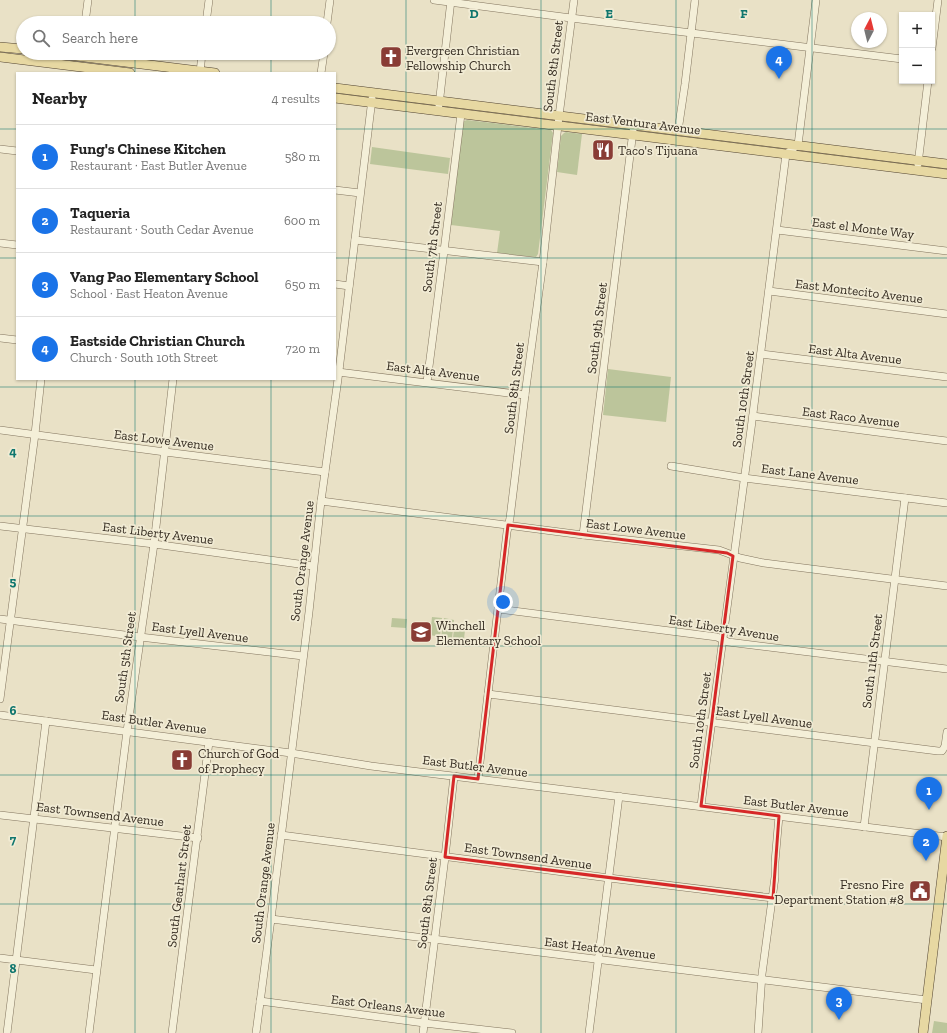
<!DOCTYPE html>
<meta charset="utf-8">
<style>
body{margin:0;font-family:"Zilla Slab",serif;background:#f6f6f6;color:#222}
.controls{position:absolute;right:12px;top:12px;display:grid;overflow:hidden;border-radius:0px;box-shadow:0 1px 3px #0004}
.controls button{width:36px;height:36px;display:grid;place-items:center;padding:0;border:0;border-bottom:1px solid #e0e0e0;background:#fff;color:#222;font:20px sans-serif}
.compass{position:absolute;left:851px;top:12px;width:36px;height:36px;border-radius:50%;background:#fff;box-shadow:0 1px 3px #0004;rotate:7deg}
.you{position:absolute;left:503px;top:602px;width:14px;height:14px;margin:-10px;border:3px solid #fff;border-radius:50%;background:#1a73e8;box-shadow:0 0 0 6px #1a73e833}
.badge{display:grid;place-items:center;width:26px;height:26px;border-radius:50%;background:#1a73e8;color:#fff;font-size:13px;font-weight:700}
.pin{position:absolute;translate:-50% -33px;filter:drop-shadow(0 1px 2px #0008)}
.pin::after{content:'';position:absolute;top:21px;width:14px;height:12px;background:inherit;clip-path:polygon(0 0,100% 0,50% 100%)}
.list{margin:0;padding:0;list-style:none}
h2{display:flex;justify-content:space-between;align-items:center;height:52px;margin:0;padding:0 16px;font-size:17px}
h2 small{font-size:13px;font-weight:400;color:#767676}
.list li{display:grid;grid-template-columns:26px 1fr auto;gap:12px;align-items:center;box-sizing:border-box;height:64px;padding:0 16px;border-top:1px solid #e0e0e0}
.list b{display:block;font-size:15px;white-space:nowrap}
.list p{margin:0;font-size:13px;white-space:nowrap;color:#767676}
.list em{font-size:13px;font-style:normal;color:#767676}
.icon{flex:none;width:22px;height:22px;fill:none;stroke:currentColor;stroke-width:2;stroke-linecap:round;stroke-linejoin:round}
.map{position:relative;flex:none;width:947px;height:1033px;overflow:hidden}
.search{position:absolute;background:#fff;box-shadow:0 1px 3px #0004;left:16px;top:16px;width:320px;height:44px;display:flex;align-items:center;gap:10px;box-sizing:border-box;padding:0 14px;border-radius:22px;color:#767676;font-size:15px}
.panel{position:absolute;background:#fff;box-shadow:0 1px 3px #0004;left:16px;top:72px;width:320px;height:308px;border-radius:0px}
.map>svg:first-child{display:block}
.green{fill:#bcc59b}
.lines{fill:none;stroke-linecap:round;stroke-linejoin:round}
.minor-casing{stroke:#82745e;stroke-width:8}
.major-casing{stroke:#504231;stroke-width:10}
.minor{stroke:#f4efd8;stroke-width:7}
.major{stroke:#e7d8a2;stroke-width:9}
.marked{fill:none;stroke:#d62828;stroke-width:3;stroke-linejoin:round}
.grid{fill:none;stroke:#0f766e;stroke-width:1;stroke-opacity:0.55}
.labels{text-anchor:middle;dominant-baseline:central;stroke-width:3.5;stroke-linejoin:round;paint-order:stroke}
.poi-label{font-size:13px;fill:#342b20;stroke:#f1ebd4;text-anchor:start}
.street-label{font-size:13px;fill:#342b20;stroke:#f1ebd4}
.grid-label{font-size:13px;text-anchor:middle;font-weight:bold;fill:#0f766e;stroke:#f1ebd4;stroke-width:3.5;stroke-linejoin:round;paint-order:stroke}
</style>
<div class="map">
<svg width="947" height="1033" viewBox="0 0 947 1033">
<rect width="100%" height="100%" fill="#e9e1c6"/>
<g class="green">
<polygon points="467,120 551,130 553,133 538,254 536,257 497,253 500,231 451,225 463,122 464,121"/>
<polygon points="566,132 582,134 577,175 557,172 561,136 564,133"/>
<polygon points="372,147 450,158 448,174 370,164"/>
<polygon points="608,369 671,377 666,422 603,415"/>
<polygon points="432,617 442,618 440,637 430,635"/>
<polygon points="392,618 407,619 406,628 391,627"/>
<polygon points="444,618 454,620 452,638 441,637"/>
<polygon points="416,621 429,622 427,636 415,634"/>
<polygon points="454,629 465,630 464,639 453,638"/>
<polygon points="934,1021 947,1023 947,1033 932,1033"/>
</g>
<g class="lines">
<g class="minor-casing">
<g id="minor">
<polyline points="434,0 571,18 902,59"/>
<polyline points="85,23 88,0"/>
<polyline points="206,23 209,0"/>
<polyline points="327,23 330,0"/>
<polyline points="932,48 938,0"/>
<polyline points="200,73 202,53"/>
<polyline points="321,73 324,53"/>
<polyline points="439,105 451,0"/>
<polyline points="678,131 685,84 695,0"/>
<polyline points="0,149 17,151"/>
<polyline points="918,164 928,81"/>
<polyline points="335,190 360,193"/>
<polyline points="777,230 947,251"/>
<polyline points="355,240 543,262"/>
<polyline points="0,243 17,245"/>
<polyline points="335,284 349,286"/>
<polyline points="769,291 947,314"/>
<polyline points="0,338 17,340"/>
<polyline points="761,354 947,377"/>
<polyline points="338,372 525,395"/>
<polyline points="427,382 444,251 461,114"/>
<polyline points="753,416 947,441"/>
<polyline points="0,430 165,452 325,472"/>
<polyline points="671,466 744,478 947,503"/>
<polyline points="321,501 583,535 719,550 727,553 740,558 764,563 947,586"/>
<polyline points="0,526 154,544 313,566"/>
<polyline points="583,535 633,131"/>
<polyline points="498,609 717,637 728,642 947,669"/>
<polyline points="0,619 140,637 303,656"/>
<polyline points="488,694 938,751 942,751 945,746 947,732"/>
<polyline points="0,699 35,434 41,379"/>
<polyline points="0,715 291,753 371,766 947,837"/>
<polyline points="478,779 507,532 510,518 525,395 543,262 559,116 574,0"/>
<polyline points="701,806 706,765 751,429 786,154 798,145 816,0"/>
<polyline points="0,815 198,838"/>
<polyline points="864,827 905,498"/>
<polyline points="281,835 609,878 773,898"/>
<polyline points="271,919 927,1000"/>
<polyline points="0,958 96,970"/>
<polyline points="260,1001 424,1023 512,1033"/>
<polyline points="7,1033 46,721"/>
<polyline points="89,1033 127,731 154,544 173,379"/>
<polyline points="172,1033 209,742"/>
<polyline points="256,1033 271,919 309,612 321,501 338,379 372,99"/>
<polyline points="423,1033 445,857 454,776"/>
<polyline points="589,1033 619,796"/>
<polyline points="758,1033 762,974 775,877 775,862 779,816"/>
</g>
</g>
<g class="major-casing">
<g id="major">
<polyline points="0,47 23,49"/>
<polyline points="52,53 215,73"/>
<polyline points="0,57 130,73"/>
<polyline points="335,88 947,164"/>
<polyline points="335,98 947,174"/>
<polyline points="923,1033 947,836"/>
</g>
</g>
<use href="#minor" class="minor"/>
<use href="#major" class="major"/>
</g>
<path class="marked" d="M508,525l219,28 6,3 -32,250 78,10 -6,82 -328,-41 9,-81 24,3z"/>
<path class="grid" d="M135,0v23M271,0v23M406,0v1033M541,0v1033M676,0v1033M812,0v1033M135,53v20M271,53v20M0,129h17M335,129h612M0,258h17M335,258h612M135,379v654M271,379v654M0,387h947M0,516h947M0,646h947M0,775h947M0,904h947"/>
<defs>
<g id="church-square" transform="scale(1.15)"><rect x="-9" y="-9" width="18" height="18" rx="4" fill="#893c35" stroke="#f1ebd4"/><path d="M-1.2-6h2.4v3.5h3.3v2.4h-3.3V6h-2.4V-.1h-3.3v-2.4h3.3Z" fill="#fff"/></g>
<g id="restaurant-square" transform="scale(1.15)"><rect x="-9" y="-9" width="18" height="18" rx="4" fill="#893c35" stroke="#f1ebd4"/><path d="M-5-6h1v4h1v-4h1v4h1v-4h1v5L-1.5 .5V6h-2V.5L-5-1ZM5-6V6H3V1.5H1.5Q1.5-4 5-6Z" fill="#fff"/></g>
<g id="school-square" transform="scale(1.15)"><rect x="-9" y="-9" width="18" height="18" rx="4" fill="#893c35" stroke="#f1ebd4"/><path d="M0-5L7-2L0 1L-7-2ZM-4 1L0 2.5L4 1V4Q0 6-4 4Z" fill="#fff"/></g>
<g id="civic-square" transform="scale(1.15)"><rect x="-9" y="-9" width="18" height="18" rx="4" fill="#893c35" stroke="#f1ebd4"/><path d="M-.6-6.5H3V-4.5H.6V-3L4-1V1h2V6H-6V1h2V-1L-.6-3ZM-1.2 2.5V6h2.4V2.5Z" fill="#fff"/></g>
</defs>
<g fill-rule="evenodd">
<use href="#church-square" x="391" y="57"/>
<use href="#restaurant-square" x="603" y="150"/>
<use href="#school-square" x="421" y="632"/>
<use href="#church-square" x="182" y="760"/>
<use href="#civic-square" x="920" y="891"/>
</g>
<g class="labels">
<g class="poi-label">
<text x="406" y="50">Evergreen Christian<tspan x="406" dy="15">Fellowship Church</tspan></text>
<text x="618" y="150">Taco's Tijuana</text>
<text x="436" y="625">Winchell<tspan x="436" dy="15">Elementary School</tspan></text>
<text x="198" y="753">Church of God<tspan x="198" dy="15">of Prophecy</tspan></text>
<text x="904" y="884" text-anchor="end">Fresno Fire<tspan x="904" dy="15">Department Station #8</tspan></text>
</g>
<g class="street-label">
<text transform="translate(553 66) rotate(-83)">South 8th Street</text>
<text transform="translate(643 123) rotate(7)">East Ventura Avenue</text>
<text transform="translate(863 228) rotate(7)">East el Monte Way</text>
<text transform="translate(432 247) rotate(-83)">South 7th Street</text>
<text transform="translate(859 291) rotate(7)">East Montecito Avenue</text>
<text transform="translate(597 328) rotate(-83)">South 9th Street</text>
<text transform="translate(855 354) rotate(7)">East Alta Avenue</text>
<text transform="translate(433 371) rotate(7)">East Alta Avenue</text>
<text transform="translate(514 388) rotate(-83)">South 8th Street</text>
<text transform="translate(743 399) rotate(-82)">South 10th Street</text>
<text transform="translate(851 417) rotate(7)">East Raco Avenue</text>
<text transform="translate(164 440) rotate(7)">East Lowe Avenue</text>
<text transform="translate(810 474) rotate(7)">East Lane Avenue</text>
<text transform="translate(636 529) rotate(7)">East Lowe Avenue</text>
<text transform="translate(158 533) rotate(7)">East Liberty Avenue</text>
<text transform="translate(302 561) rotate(-83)">South Orange Avenue</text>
<text transform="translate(724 628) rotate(9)">East Liberty Avenue</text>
<text transform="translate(200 632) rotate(7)">East Lyell Avenue</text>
<text transform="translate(125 657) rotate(-82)">South 5th Street</text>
<text transform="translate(872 661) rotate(-83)">South 11th Street</text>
<text transform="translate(764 717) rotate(8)">East Lyell Avenue</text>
<text transform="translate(700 720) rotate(-82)">South 10th Street</text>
<text transform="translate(154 722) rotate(8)">East Butler Avenue</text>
<text transform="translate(475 766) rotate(7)">East Butler Avenue</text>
<text transform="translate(796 806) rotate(7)">East Butler Avenue</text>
<text transform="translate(100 814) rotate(7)">East Townsend Avenue</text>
<text transform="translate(528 856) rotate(8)">East Townsend Avenue</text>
<text transform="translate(263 883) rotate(-83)">South Orange Avenue</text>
<text transform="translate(179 886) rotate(-83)">South Gearhart Street</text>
<text transform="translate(427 903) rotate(-83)">South 8th Street</text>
<text transform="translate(600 948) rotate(7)">East Heaton Avenue</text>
<text transform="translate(388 1006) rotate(7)">East Orleans Avenue</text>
</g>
</g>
<g class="grid-label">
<text x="474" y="18">D</text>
<text x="609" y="18">E</text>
<text x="744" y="18">F</text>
<text x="13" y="456">4</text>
<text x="13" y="586">5</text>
<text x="13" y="715">6</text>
<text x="13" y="844">7</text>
<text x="13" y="973">8</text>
</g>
</svg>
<div class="controls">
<button>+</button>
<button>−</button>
</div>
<svg class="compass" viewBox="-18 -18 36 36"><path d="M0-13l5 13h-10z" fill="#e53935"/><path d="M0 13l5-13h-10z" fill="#767676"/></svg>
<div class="you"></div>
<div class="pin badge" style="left:929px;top:810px">1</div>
<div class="pin badge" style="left:926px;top:861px">2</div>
<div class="pin badge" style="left:839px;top:1020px">3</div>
<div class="pin badge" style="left:779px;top:79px">4</div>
<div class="search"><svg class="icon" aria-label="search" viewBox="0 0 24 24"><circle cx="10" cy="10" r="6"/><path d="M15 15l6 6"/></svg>Search here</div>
<section class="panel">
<h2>Nearby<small>4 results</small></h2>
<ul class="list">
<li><span class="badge">1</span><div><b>Fung's Chinese Kitchen</b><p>Restaurant · East Butler Avenue</p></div><em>580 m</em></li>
<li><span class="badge">2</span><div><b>Taqueria</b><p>Restaurant · South Cedar Avenue</p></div><em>600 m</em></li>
<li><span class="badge">3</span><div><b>Vang Pao Elementary School</b><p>School · East Heaton Avenue</p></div><em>650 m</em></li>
<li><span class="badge">4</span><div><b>Eastside Christian Church</b><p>Church · South 10th Street</p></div><em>720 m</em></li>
</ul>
</section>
</div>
